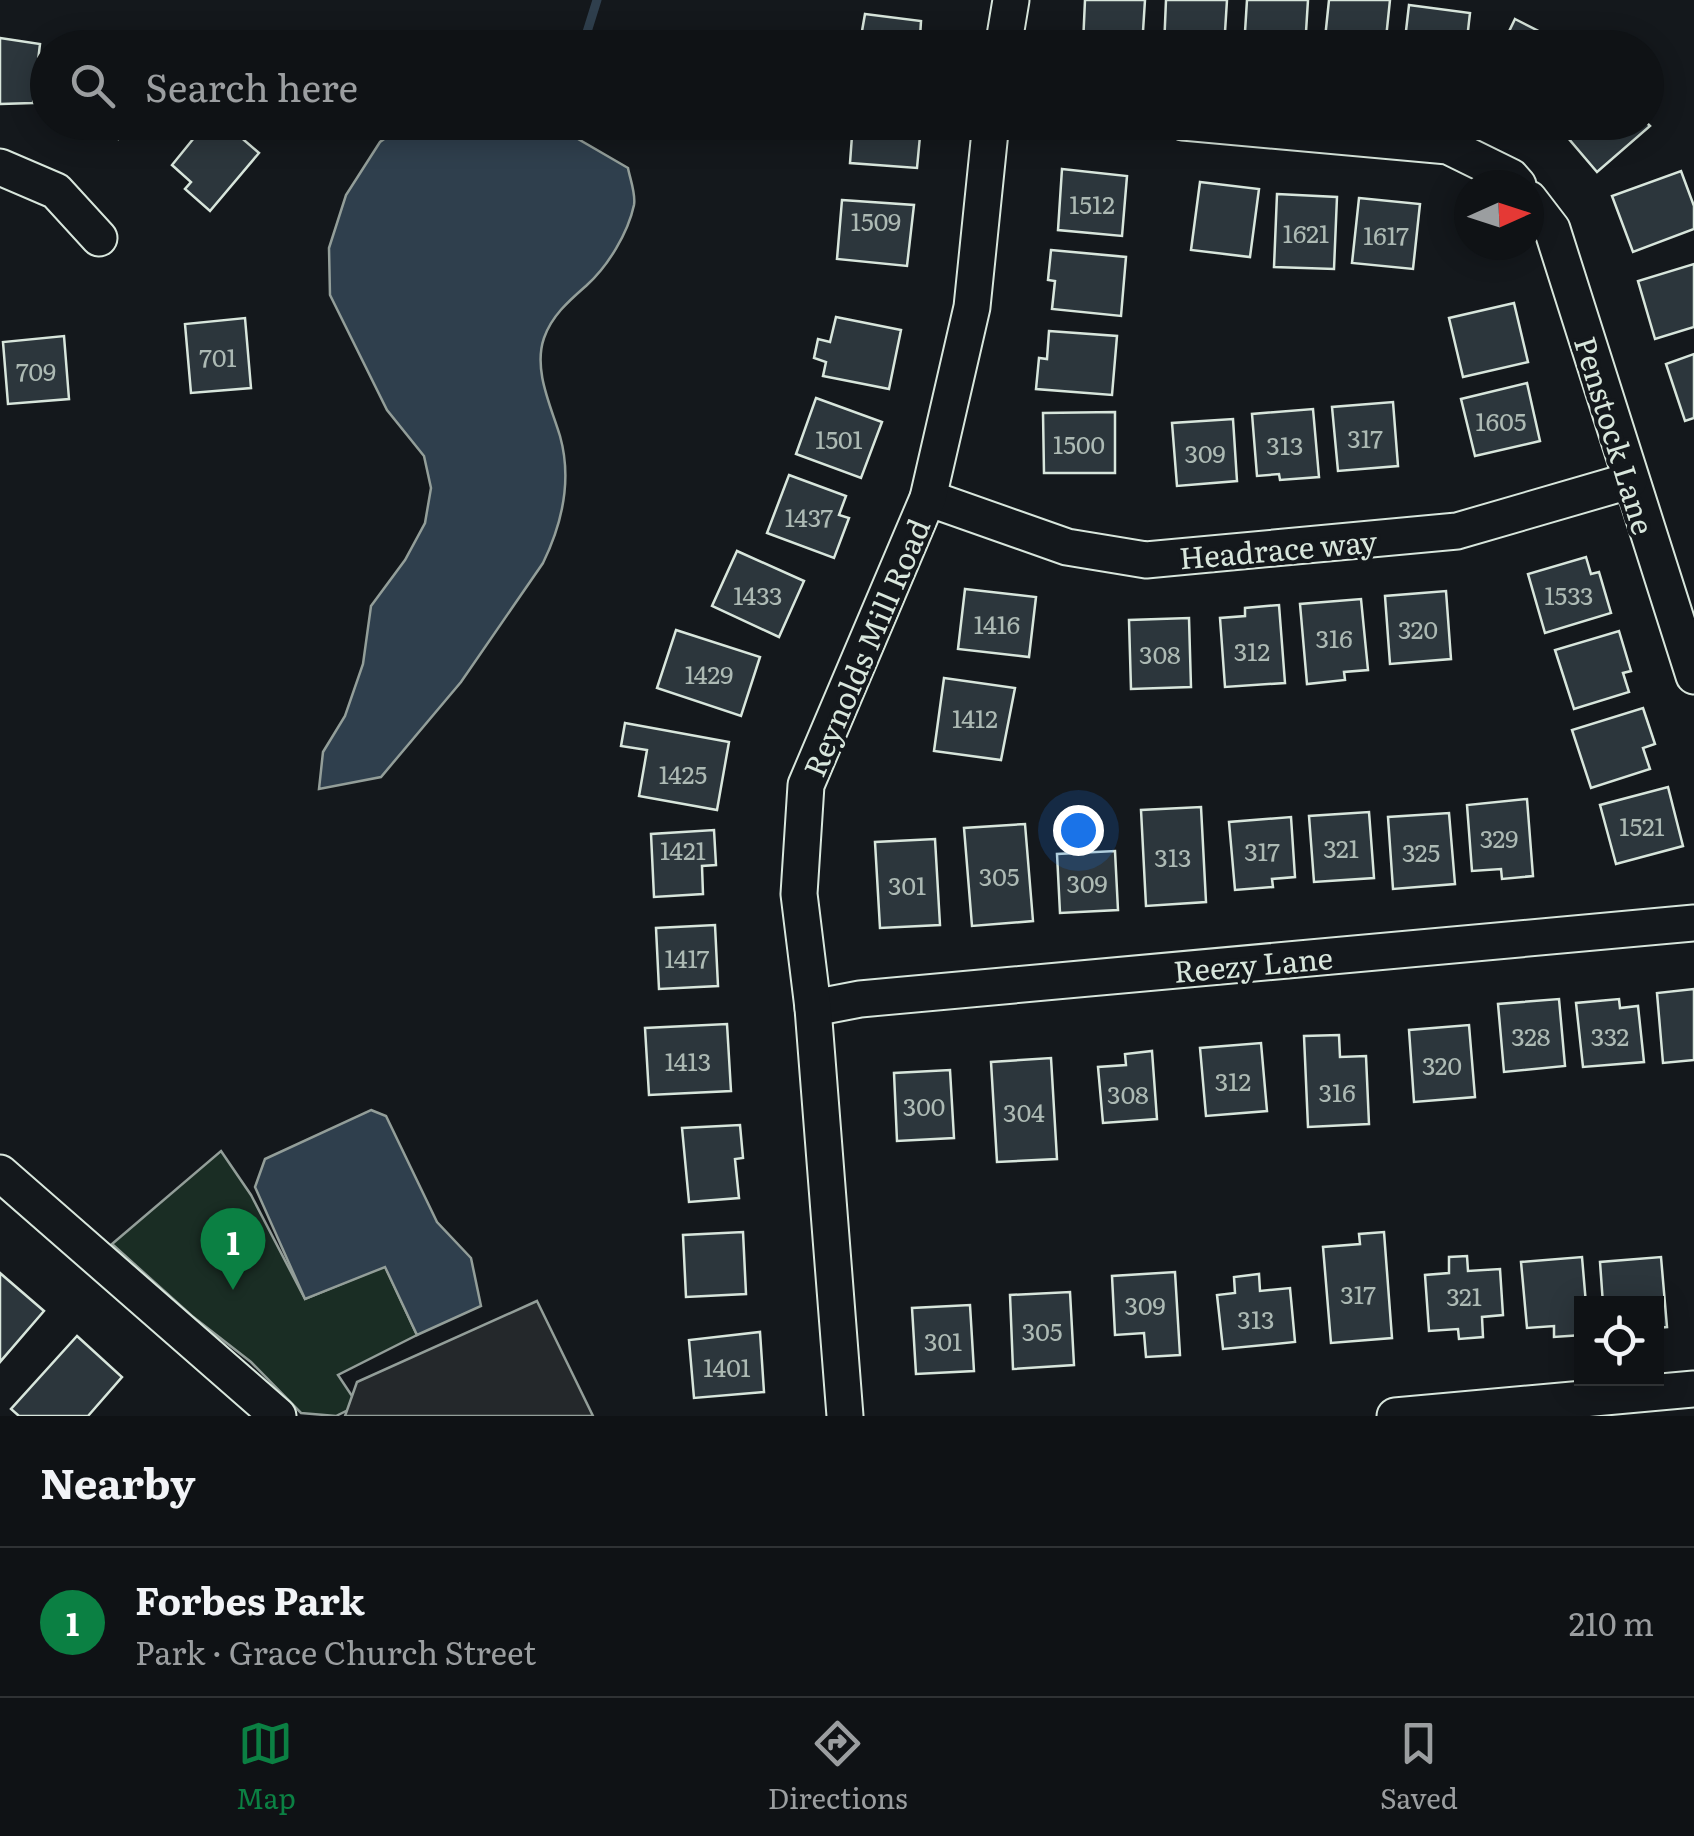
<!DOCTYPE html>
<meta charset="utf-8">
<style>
body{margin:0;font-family:Literata,serif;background:#181b1e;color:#f1f3f6}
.controls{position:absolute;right:30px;bottom:30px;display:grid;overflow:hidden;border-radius:0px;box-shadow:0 5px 25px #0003}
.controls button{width:90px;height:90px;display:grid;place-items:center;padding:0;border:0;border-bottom:2px solid #2f3234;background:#0f1215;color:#f1f3f6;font:50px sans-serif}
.compass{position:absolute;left:1454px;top:170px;width:90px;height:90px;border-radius:50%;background:#0f1215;box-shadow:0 5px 25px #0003;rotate:87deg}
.you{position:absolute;left:1078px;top:830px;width:35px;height:35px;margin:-25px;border:8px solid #fff;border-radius:50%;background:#1a73e8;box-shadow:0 0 0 15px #1a73e833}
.badge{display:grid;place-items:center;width:65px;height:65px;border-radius:50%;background:#0b8043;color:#fff;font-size:32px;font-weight:700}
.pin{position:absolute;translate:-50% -82px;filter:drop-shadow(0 2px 5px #0008)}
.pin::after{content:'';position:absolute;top:52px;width:35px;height:30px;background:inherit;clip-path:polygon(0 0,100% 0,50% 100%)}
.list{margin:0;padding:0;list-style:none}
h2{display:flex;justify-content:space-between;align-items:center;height:130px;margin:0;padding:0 40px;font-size:42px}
h2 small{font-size:32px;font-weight:400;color:#9b9ea0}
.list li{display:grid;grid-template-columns:65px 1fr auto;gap:30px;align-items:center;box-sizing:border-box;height:150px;padding:0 40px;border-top:2px solid #2f3234}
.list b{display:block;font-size:38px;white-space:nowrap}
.list p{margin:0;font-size:32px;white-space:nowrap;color:#9b9ea0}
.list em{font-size:32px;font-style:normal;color:#9b9ea0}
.icon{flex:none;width:55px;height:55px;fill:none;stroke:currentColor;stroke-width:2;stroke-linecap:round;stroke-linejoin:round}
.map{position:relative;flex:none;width:1694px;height:1416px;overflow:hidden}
.search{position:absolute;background:#0f1215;box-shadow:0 5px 25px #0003;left:30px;right:30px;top:30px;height:110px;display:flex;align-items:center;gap:25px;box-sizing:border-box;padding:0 35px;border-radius:55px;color:#9b9ea0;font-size:38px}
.sheet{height:280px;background:#0f1215}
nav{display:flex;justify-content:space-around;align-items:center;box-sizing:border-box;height:140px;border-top:2px solid #2f3234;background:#0f1215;font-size:28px;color:#9b9ea0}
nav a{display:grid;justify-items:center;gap:5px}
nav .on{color:#0b8043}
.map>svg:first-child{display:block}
.green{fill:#1a2d24;stroke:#939e99;stroke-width:2.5}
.parking{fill:#24282b;stroke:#939e99;stroke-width:2.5}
.water{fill:#2f3f4d;stroke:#939e99;stroke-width:2.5}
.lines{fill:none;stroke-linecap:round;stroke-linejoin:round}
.stream{stroke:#2f3f4d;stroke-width:9}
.building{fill:#2c363c;stroke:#d8e6dc;stroke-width:2.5}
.minor-casing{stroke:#d8e6dc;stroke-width:39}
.minor{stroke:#14181c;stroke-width:35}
.labels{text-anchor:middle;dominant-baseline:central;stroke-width:8;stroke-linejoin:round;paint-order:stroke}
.number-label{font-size:25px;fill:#adbab4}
.street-label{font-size:30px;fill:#d8e6dc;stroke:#14181c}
</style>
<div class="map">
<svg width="1694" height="1416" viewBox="0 0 1694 1416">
<rect width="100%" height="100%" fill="#14181c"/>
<polygon class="green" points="221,1151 251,1195 305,1299 385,1266 417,1335 338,1375 358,1405 336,1416 301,1413 251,1362 192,1316 112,1244"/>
<polygon class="parking" points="537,1301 593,1416 345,1416 357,1382"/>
<g class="water">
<path d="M532,122l27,6 69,40c2,11 8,26 6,37 -6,28 -26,61 -47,80 -17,15 -35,30 -43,53 -11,32 7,68 16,98 12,43 2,88 -17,127l-82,119 -80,95 -62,12 4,-37 22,-36 18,-52 8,-58 34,-46 20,-37 6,-35 -7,-32 -37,-46 -57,-115 -1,-47 17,-53 34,-53 27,-19z"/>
<polygon points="371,1110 386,1116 437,1222 471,1258 481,1306 417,1335 385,1267 305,1299 255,1187 265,1159"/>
</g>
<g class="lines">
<polyline class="stream" points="582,48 597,0"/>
</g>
<g class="building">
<polygon points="1085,0 1145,0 1142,47 1083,44"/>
<polygon points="1166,0 1227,0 1224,48 1164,48"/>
<polygon points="1247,0 1308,0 1305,48 1244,48"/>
<polygon points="1329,0 1390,0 1385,48 1324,48"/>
<polygon points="1409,5 1470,13 1466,48 1404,48"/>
<polygon points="865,14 921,21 920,38 930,39 930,48 859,48"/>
<polygon points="1515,19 1570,47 1570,48 1501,48"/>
<polygon points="0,38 40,44 33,103 0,104"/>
<polygon points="88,122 124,122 118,139 86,128"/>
<polygon points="207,122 223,122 259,153 210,211 185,189 191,182 172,165"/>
<polygon points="853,122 916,122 920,136 917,168 850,163"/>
<polygon points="1560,122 1646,122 1650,126 1597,172 1557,125"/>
<polygon points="1062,169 1127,176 1122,236 1058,230"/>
<polygon points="1681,171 1694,206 1694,229 1633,252 1612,196"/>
<polygon points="1200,182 1259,189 1250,257 1191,250"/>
<polygon points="1277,194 1337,197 1334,269 1274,267"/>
<polygon points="1359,198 1420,204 1413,269 1352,263"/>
<polygon points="842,200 914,205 907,266 837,259"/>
<polygon points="1051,250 1126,257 1121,316 1052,309 1055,281 1048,280"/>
<polygon points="1694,264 1694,327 1655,339 1638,281"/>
<polygon points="1514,303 1528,362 1463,377 1449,318"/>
<polygon points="836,317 901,330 889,389 823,376 826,362 814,358 818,339 830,342"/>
<polygon points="245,318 251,388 191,393 185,324"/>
<polygon points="1049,331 1117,336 1112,395 1036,389 1039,358 1047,359"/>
<polygon points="64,336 69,399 8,404 3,342"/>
<polygon points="1694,354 1694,418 1685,421 1666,364"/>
<polygon points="1527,383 1540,441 1475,456 1461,399"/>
<polygon points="816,398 882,422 861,478 796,454"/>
<polygon points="1393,402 1398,466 1338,471 1332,407"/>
<polygon points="1313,409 1319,477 1280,480 1279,474 1257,476 1252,414"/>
<polygon points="1115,412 1115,473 1044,473 1043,413"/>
<polygon points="1233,419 1237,481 1177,486 1172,423"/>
<polygon points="789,475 846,496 839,515 849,518 834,558 767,533"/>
<polygon points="737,551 804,581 779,637 712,606"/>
<polygon points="1586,557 1591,574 1599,572 1611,613 1545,633 1528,574"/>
<polygon points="965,589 1036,597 1029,657 958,649"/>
<polygon points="1446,591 1451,659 1390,664 1385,596"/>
<polygon points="1361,599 1368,670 1344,672 1345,680 1307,684 1300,604"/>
<polygon points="1279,605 1285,683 1225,687 1220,618 1245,616 1245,608"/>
<polygon points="1189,618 1191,687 1131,689 1129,620"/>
<polygon points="676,630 760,657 741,716 657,688"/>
<polygon points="1619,631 1631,671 1623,673 1629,692 1574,709 1555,650"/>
<polygon points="944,678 1015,688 1001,760 934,751"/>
<polygon points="1643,708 1655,744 1643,748 1650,769 1591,788 1572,730"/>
<polygon points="625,723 729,742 717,810 639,796 647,750 621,746"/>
<polygon points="1668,787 1683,846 1616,864 1600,805"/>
<polygon points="1527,799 1533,876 1502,879 1501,869 1472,871 1467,805"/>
<polygon points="1201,807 1206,902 1146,906 1141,810"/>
<polygon points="1369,812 1374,878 1314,882 1309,816"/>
<polygon points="1449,813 1455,884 1393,889 1388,817"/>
<polygon points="1291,817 1295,877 1272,879 1273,887 1235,890 1229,822"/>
<polygon points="1025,824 1033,921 972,926 964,828"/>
<polygon points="714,830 716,865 702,866 703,894 654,897 651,834"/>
<polygon points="935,839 940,925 880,928 875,842"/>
<polygon points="1115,851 1118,910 1060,913 1057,854"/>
<polygon points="715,925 718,986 659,989 656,928"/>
<polygon points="1694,989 1694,1060 1663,1063 1657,993"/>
<polygon points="1559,999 1565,1066 1504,1072 1498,1004"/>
<polygon points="1619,999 1620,1008 1638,1006 1644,1062 1583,1067 1576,1003"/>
<polygon points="727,1024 731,1091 649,1095 645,1028"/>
<polygon points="1469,1025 1475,1097 1414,1102 1409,1030"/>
<polygon points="1339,1035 1340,1057 1366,1056 1369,1124 1308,1127 1304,1036"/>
<polygon points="1261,1043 1267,1111 1206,1116 1200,1048"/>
<polygon points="1152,1051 1157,1119 1103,1123 1098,1067 1126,1065 1125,1054"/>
<polygon points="1051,1058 1057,1159 997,1162 991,1062"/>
<polygon points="950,1070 954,1138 897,1141 894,1073"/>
<polygon points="740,1125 743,1158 735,1159 739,1198 689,1202 682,1128"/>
<polygon points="743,1232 746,1294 686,1297 683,1235"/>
<polygon points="1384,1232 1392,1338 1331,1343 1323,1247 1360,1244 1359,1234"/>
<polygon points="1467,1256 1468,1271 1500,1269 1503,1315 1482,1317 1483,1337 1459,1339 1458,1329 1429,1331 1425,1275 1449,1273 1449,1257"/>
<polygon points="1582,1257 1586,1304 1582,1304 1582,1335 1554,1337 1554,1326 1527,1328 1521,1262"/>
<polygon points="1661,1257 1667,1327 1656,1328 1656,1304 1603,1304 1600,1262"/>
<polygon points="1175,1272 1180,1355 1146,1357 1144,1333 1115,1335 1112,1276"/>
<polygon points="0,1273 44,1311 0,1362"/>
<polygon points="1259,1274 1260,1291 1290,1288 1295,1342 1223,1349 1217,1295 1235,1293 1234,1277"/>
<polygon points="1070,1292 1074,1365 1013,1369 1010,1295"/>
<polygon points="970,1305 974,1371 916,1374 912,1308"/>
<polygon points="760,1332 764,1392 694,1398 689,1340"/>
<polygon points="77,1336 122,1377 88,1416 19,1416 11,1409"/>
</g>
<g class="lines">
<g class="minor-casing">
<g id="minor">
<polyline points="1003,48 1011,0"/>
<polyline points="1183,122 1448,146 1511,177 1518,185"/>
<polyline points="0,167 56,191 99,238"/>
<polyline points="1529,199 1552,229 1694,676"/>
<polyline points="928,498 1067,547 1146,560 1457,531 1629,481"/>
<polyline points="813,1008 860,999 1694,923"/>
<polyline points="0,1173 278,1416"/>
<polyline points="845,1416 813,1008 799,894 806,785 928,498 972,307 991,122"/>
<polyline points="1395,1416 1694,1389"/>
</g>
</g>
<use href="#minor" class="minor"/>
</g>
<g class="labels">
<g class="number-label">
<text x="1092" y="203">1512</text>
<text x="876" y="220">1509</text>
<text x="1306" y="232">1621</text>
<text x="1386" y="234">1617</text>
<text x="218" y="356">701</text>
<text x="36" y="370">709</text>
<text x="1501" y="420">1605</text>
<text x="1365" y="437">317</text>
<text x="839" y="438">1501</text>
<text x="1079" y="443">1500</text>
<text x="1285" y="444">313</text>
<text x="1205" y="452">309</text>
<text x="809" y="516">1437</text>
<text x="758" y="594">1433</text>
<text x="1569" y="594">1533</text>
<text x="997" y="623">1416</text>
<text x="1418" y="628">320</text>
<text x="1334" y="637">316</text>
<text x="1252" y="650">312</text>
<text x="1160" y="653">308</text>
<text x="709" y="673">1429</text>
<text x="975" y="717">1412</text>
<text x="683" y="773">1425</text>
<text x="1642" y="825">1521</text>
<text x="1499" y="837">329</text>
<text x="1341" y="847">321</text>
<text x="683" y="849">1421</text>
<text x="1262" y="850">317</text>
<text x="1421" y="851">325</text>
<text x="1173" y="856">313</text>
<text x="999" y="875">305</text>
<text x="1087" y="882">309</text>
<text x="907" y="884">301</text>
<text x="687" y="957">1417</text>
<text x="1531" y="1035">328</text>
<text x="1610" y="1035">332</text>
<text x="688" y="1060">1413</text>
<text x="1442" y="1064">320</text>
<text x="1233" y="1080">312</text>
<text x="1337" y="1091">316</text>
<text x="1128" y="1093">308</text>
<text x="924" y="1105">300</text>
<text x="1024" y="1111">304</text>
<text x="1358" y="1293">317</text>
<text x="1464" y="1295">321</text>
<text x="1145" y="1304">309</text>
<text x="1256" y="1318">313</text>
<text x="1042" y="1330">305</text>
<text x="943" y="1340">301</text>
<text x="727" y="1366">1401</text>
</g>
<g class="street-label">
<text transform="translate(1616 435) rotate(73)">Penstock Lane</text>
<text transform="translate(1278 548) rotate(-5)">Headrace way</text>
<text transform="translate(865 647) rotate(-67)">Reynolds Mill Road</text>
<text transform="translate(1253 963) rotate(-5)">Reezy Lane</text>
</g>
</g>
</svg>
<div class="controls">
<button><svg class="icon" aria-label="locate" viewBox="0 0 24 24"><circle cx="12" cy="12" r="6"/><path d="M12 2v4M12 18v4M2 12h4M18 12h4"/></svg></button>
</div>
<svg class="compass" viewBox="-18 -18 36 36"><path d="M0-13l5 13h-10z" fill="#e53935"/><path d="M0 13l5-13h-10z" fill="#9b9ea0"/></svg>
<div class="you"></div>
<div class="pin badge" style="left:233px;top:1290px">1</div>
<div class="search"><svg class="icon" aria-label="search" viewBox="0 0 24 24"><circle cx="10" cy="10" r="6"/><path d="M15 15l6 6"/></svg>Search here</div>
</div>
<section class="sheet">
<h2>Nearby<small></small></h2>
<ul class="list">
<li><span class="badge">1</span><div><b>Forbes Park</b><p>Park · Grace Church Street</p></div><em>210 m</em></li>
</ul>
</section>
<nav>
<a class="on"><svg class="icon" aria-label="map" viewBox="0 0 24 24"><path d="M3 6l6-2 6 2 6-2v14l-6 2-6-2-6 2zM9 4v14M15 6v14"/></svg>Map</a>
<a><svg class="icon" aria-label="directions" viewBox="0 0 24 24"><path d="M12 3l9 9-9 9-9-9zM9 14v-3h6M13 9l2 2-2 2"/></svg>Directions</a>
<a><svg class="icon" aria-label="saved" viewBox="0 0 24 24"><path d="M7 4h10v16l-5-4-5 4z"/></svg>Saved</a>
</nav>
